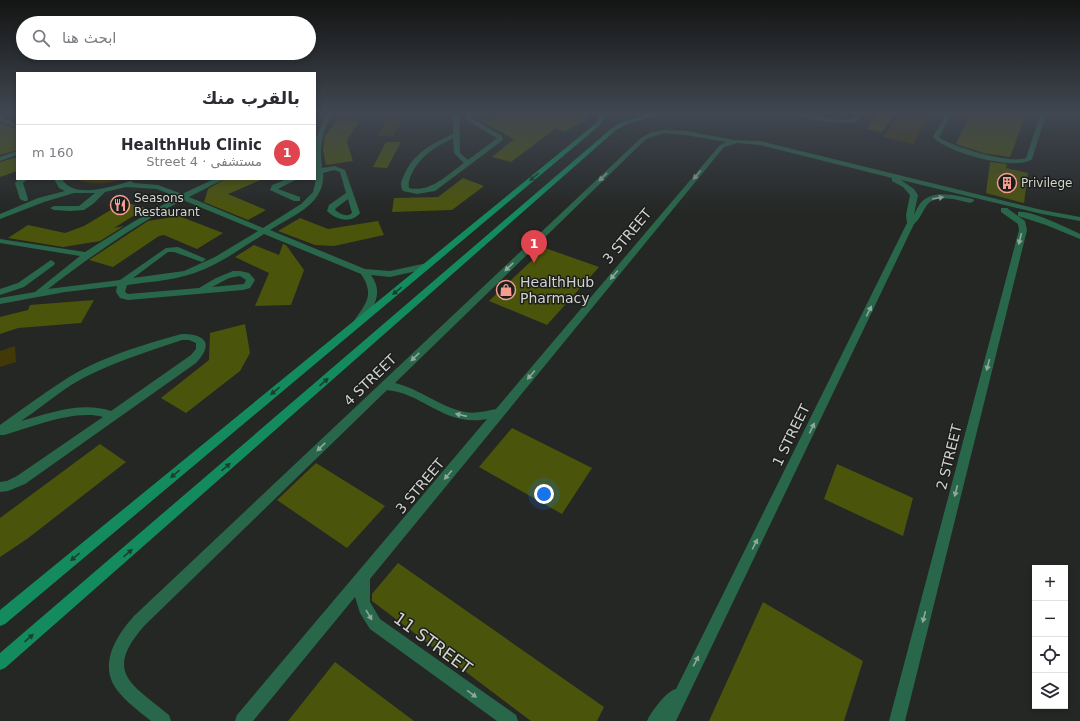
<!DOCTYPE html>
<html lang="ar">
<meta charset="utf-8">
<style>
body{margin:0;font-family:"DejaVu Sans","Noto Naskh Arabic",sans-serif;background:#f2f2f3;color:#2b2b33;direction:rtl}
.controls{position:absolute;right:12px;bottom:12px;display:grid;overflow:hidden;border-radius:0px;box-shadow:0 2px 6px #0003}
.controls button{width:36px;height:36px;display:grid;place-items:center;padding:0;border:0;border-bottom:1px solid #e1e1e2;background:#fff;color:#2b2b33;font:20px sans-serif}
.you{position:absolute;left:544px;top:494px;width:14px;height:14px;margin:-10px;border:3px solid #fff;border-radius:50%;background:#1a73e8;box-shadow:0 0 0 6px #1a73e833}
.badge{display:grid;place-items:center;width:26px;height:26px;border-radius:50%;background:#111827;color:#fff;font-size:13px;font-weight:700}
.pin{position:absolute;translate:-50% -33px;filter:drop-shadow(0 1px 2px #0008)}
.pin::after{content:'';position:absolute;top:21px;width:14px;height:12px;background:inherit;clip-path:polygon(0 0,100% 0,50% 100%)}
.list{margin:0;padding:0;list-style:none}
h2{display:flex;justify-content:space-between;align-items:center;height:52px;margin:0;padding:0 16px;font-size:17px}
h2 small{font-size:13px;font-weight:400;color:#7c7c81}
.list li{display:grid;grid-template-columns:26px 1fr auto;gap:12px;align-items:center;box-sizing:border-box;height:56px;padding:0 16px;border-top:1px solid #e1e1e2}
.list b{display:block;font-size:15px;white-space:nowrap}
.list p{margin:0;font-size:13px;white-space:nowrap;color:#7c7c81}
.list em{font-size:13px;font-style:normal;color:#7c7c81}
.icon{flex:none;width:22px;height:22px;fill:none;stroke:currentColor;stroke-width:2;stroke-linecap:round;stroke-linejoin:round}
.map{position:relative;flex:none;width:1080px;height:721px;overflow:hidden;direction:ltr}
.search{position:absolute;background:#fff;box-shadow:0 2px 6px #0003;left:16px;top:16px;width:300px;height:44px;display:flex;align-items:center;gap:10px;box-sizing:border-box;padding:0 14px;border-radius:22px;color:#7c7c81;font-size:15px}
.panel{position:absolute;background:#fff;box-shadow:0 2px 6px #0003;left:16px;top:72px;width:300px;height:108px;border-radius:0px;direction:rtl}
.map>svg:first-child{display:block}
.green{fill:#433808}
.building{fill:#4b540b}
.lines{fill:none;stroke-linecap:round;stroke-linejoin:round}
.street{fill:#29674b;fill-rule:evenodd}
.secondary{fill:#148b5f;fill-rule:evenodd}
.oneway{fill:#8ea89c}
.oneway2{fill:#1a3f2f}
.labels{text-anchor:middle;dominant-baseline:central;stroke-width:3;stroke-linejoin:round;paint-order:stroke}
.far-poi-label{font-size:12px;fill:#d2d4d2;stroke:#1c1e1b;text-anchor:start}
.street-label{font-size:14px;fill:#d2d4d2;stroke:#1c1e1b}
.poi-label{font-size:14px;fill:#d2d4d2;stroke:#1c1e1b;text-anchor:start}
.near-street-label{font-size:17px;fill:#d2d4d2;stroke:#1c1e1b}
</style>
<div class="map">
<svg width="1080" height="721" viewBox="0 0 1080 721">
<rect width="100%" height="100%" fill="#252725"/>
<g class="green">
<polygon points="902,112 932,112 913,144 883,137"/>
<polygon points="387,119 403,119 393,136 377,136"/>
<path d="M78,179h44c-13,4 -32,8 -44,0z"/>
<polygon points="15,346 16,362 0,367 0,351"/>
</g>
<g class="building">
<polygon points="505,112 553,112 561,116 567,112 594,112 582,122 564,132 556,128 511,162 492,157 514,139 481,121"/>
<polygon points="880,112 896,112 882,132 867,129"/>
<polygon points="971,112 1027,112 1010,157 984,153 956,144"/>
<polygon points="337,120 360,121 348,138 347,142 353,161 326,165 323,150 325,136"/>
<polygon points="0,123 17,129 17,150 0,155"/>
<polygon points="386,142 401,142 387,168 373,167"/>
<polygon points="17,157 17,171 0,177 0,162"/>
<polygon points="990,162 1007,164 1006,168 1028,173 1024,203 986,193"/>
<polygon points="463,178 484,186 452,210 392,212 394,198 438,197"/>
<polygon points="225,179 263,179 228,194 266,210 248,220 204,202 208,189"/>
<polygon points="124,202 146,208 114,228 124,226 100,241 63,247 8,238 28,225 65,233 84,226"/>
<polygon points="179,216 223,233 197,249 164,235 159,236 113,267 89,260 148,221"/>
<polygon points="300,218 328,229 378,221 384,235 334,246 315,245 278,231"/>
<polygon points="283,244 286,245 304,270 291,305 255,306 269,273 235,257 254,245 279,255"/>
<polygon points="545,248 599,267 547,325 489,301"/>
<polygon points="94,300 81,323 18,328 0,334 0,317 28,310 30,305"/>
<polygon points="245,324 250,353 240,371 186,413 161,398 209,360 210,333"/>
<polygon points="512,428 592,468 562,514 479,467"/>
<polygon points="100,444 126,462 27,539 0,557 0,518"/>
<polygon points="316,463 385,506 347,548 277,500"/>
<polygon points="837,464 913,498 903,536 824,499"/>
<polygon points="398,563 604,707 597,721 531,721 372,601 372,594"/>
<polygon points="763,602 863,661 844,721 709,721"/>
<polygon points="335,662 414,721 288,721"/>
</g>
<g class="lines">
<g class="street">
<polygon points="6,112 14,112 1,117 17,124 17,128 0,121 0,114"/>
<path d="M327,112h6c-11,19 -14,35 -11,56l13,-2 10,4 15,43c-9,11 -24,7 -33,-2l2,-6 17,-12 -6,-21 -6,-2 -11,3c3,31 -31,43 -53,57l95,39 25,2 37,-8 4,3 -1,2 -40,9 -19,-2c13,18 3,32 -9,48l-3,1 -5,-3c12,-18 21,-26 7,-47l-97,-40c-24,15 -48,33 -76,41 -20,6 -41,7 -61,10l-2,7 3,2 71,-6 17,-10 17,-7h7l9,2 6,7 -5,8 -7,2 -115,10 -8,-2 -4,-6 1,-6 -52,6 -65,12v-6l35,-6 45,-36 -80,-13v-4l85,13 48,-30 44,-25 -20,-8 -31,-2 -21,5 -12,12 -9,6 -14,1 -16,-1 -4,-2 4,-2h25l16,-13h-21l-30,9 -44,17v-5l38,-16 27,-7 -6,-3 -5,-9h8c12,21 51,7 69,2l3,2 24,2 24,9 32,-15h10l-35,18 74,31 38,-24 12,-12 3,-13 -1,-39zM348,199l4,14c-6,5 -11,1 -17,-3l1,-2zM183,200l75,31 -43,26 -31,14 -51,7 35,-26h6l28,10 4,-3 -28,-12 -12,1 -46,32 -72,9c43,-33 87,-64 135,-89zM240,276l6,4 -2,4 -32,3 17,-9z"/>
<path d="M453,112h6l1,41 8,7 29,-22 -31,-18v-6l13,-2 -8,4v2l31,18 1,4 -68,51 -18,3 -14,-3c-4,-7 -1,-11 2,-18 10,-21 28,-30 48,-39zM453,138l1,15 10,10c-17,12 -34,30 -55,25 -1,-5 0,-8 2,-13 9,-19 24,-28 42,-37z"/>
<path d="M788,112c22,-2 42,11 64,7l6,-7h6l-8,10c-13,3 -57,-3 -68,-10z"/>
<path d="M947,112h6l-14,25 4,3c16,8 66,24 83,18l15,-46h6l-15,47c-15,13 -87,-7 -99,-22z"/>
<path d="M664,130l22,1 48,9 26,1 282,69 38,7v4l-38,-7 -141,-34 13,9 4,6 -4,20c3,-6 5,-12 11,-16 13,-9 33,-3 48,0l1,2 -4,2c-12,-3 -34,-10 -43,2 -5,7 -7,14 -13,19l-238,497h-29c4,-9 19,-30 29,-32l231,-466 -1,-8 4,-20 -7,-8 -11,-6v-3l-132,-33 -23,-2 -13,4 -354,432v23l10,17 136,96 2,6h-21l-127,-92 -10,-16 -5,-16 -102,124h-18l2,-6 250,-296c-43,8 -62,-25 -100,-29l-243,236c-41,47 -12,58 25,89l2,6h-20c-12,-10 -25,-19 -34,-31 -19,-25 -1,-54 17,-74l508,-479 10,-5zM664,133l22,2 40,7 -6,3 -224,264c-10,2 -21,5 -31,3 -25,-5 -45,-23 -70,-29l251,-244z"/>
<polygon points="17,151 17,155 0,161 0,157"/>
<polygon points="19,179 27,179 23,183 28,199 27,201 24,201 20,199 15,183"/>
<polygon points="287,179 297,179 278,189 300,197 300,201 294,201 270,190 272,185"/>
<polygon points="1001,208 1007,208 1025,221 1027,230 905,721 889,721 1019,230 1018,224 1001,212"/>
<path d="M1018,212c13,-2 49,16 62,22v5l-34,-14 -28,-9z"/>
<polygon points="51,260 55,263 54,265 24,287 0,295 0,289 18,283"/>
<path d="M182,334c24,0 32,10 14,29l-171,121 -17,7 -8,1v-10l7,-1 10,-5 86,-59c-28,-8 -71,10 -99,18h-4v-10c21,-15 41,-30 63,-44 35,-23 78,-36 119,-47zM182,340h7l7,3v6l-5,6 -80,56c-29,-10 -61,2 -90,10 17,-11 33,-25 50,-36 35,-21 73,-32 111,-45z"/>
</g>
<g class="secondary">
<polygon points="603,112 609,112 599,126 5,624 0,626 0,610 595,124"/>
<polygon points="622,112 674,112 629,123 616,130 5,668 0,670 0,653 612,128 625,121 642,116 625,114"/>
</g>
</g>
<defs><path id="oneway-solid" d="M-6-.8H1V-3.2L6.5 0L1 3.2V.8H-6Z"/></defs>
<g class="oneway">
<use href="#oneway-solid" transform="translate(697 175) rotate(130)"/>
<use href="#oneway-solid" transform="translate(603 177) rotate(136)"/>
<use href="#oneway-solid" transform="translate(938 198) rotate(-9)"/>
<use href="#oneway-solid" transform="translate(1020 239) rotate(104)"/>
<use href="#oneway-solid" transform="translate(509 267) rotate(136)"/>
<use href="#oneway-solid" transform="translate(614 275) rotate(130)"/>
<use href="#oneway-solid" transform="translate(869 311) rotate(-64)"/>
<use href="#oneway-solid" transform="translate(415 357) rotate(136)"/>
<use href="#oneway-solid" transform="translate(988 365) rotate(104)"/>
<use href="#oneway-solid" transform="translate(531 375) rotate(130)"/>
<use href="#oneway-solid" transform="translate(461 415) rotate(-167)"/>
<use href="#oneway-solid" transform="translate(812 428) rotate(-64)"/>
<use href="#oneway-solid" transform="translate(321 447) rotate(136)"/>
<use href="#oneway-solid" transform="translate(448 475) rotate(130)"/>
<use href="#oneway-solid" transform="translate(956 491) rotate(104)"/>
<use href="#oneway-solid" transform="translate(755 544) rotate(-63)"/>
<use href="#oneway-solid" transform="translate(369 615) rotate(59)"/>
<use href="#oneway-solid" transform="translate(924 617) rotate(104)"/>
<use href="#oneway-solid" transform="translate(696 661) rotate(-63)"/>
<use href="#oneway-solid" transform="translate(472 694) rotate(36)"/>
</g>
<g class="oneway2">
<use href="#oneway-solid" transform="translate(534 177) rotate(140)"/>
<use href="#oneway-solid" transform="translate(397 291) rotate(141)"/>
<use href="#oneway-solid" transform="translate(324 382) rotate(-41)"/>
<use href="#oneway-solid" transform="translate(275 391) rotate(140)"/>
<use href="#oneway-solid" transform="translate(226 467) rotate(-41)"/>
<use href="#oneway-solid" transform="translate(175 474) rotate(140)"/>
<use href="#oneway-solid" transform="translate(128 553) rotate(-41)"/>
<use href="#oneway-solid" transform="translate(75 557) rotate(140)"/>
<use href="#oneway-solid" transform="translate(29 638) rotate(-41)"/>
</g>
<linearGradient id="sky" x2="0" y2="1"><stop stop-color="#141514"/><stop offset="0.53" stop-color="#404751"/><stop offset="1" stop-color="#404751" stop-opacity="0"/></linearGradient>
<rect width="1080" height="213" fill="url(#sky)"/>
<defs>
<g id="building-ring" transform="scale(1)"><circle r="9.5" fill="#1c1e1b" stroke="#f59d90" stroke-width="1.5"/><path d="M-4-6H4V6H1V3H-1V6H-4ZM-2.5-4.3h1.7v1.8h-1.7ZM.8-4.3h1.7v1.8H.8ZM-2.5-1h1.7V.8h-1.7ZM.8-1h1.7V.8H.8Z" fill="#f59d90"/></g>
<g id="restaurant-ring" transform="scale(1)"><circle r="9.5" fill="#1c1e1b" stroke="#f59d90" stroke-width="1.5"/><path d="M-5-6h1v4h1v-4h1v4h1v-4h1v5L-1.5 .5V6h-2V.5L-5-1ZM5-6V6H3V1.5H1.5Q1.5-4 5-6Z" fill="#f59d90"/></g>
<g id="shop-ring" transform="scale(1)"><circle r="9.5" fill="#1c1e1b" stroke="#f59d90" stroke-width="1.5"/><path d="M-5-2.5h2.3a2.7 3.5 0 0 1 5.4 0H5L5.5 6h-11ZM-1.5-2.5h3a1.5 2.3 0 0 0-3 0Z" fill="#f59d90"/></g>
</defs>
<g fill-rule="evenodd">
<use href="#building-ring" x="1007" y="183"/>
<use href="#restaurant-ring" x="120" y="205"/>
<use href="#shop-ring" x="506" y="290"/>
</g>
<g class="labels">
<g class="far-poi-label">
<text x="1021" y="183">Privilege</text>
<text x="134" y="198">Seasons<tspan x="134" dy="14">Restaurant</tspan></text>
</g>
<g class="street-label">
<text transform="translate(627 236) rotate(-50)">3 STREET</text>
<text transform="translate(370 380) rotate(-44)">4 STREET</text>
<text transform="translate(791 435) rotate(-64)">1 STREET</text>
<text transform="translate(949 457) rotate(-76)">2 STREET</text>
<text transform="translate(420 486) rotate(-50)">3 STREET</text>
</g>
<g class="poi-label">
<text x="520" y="282">HealthHub<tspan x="520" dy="16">Pharmacy</tspan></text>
</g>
<g class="near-street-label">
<text transform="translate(433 643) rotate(36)">11 STREET</text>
</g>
</g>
</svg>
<div class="controls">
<button>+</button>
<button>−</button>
<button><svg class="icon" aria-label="locate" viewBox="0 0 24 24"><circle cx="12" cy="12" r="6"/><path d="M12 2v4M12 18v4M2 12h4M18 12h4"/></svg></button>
<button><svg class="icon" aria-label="layers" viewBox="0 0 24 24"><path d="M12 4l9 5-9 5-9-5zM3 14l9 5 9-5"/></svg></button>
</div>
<div class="you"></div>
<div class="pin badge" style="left:534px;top:263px;background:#e0444e">1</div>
<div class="search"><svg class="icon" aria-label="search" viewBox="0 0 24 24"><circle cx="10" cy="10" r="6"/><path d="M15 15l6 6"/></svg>ابحث هنا</div>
<section class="panel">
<h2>بالقرب منك<small></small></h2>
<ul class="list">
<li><span class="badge" style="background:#e0444e">1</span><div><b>HealthHub Clinic</b><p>مستشفى · 4 Street</p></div><em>160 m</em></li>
</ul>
</section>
</div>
